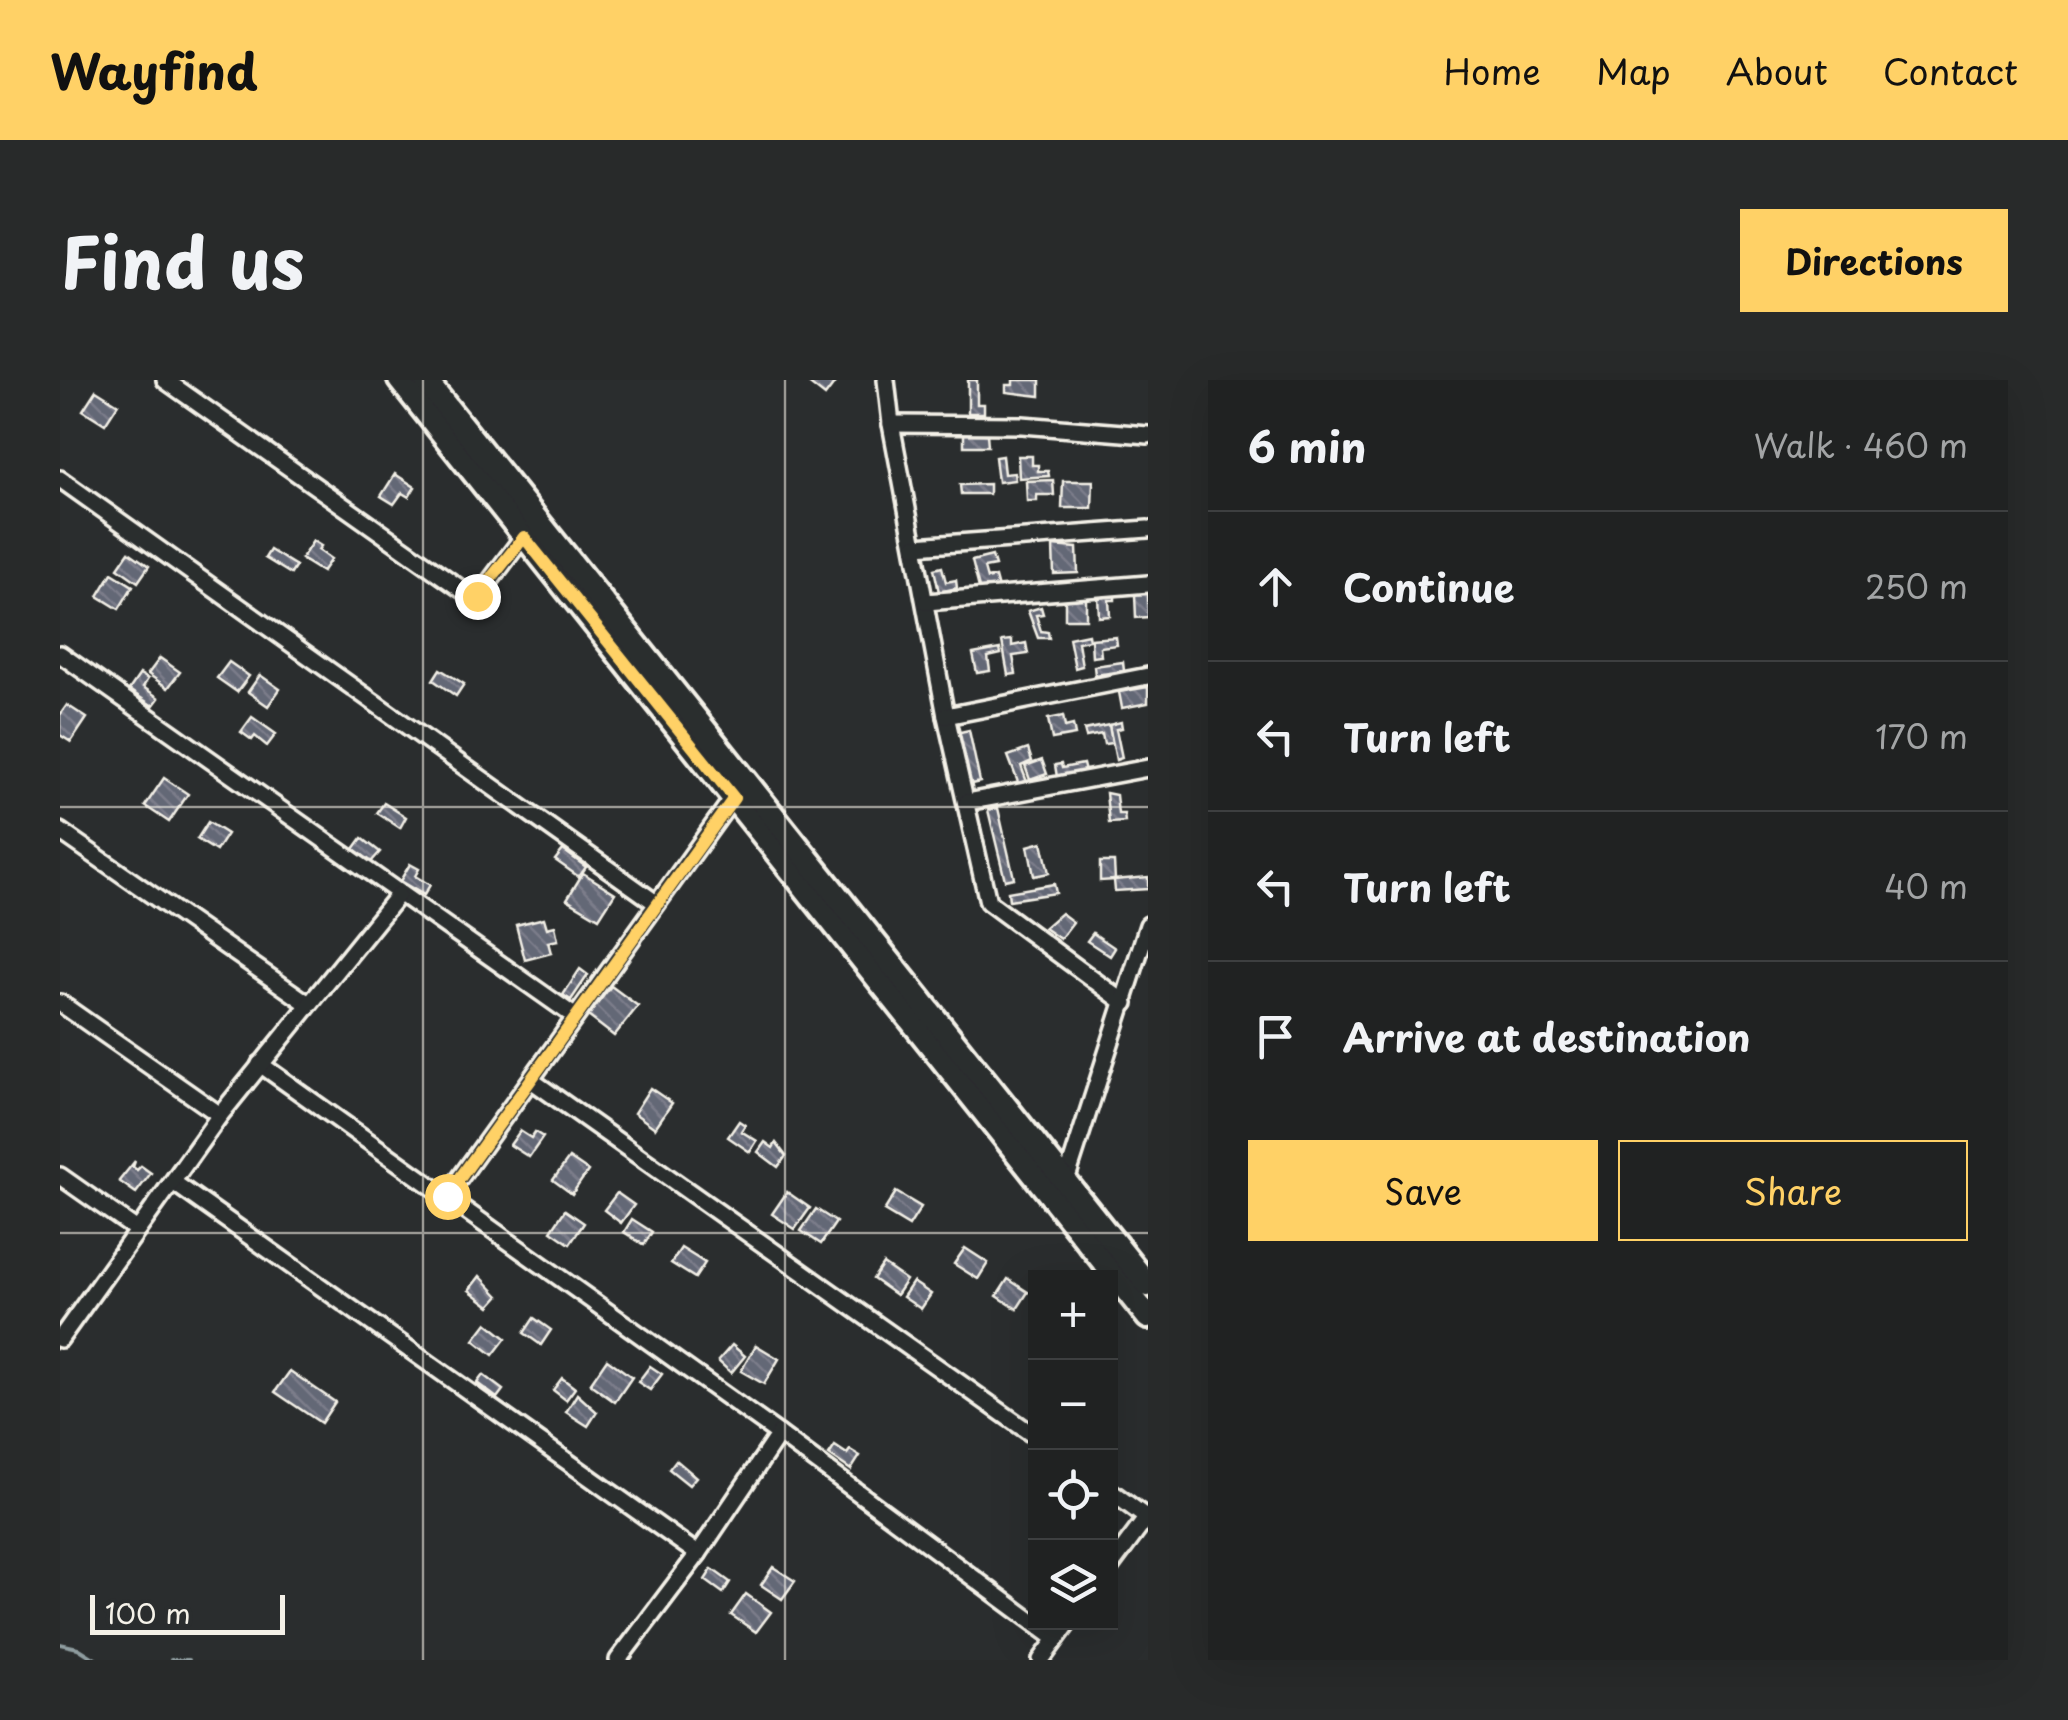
<!DOCTYPE html>
<meta charset="utf-8">
<style>
body{margin:0;font-family:"Playpen Sans",sans-serif;background:#282a2a;color:#f1f3f6}
.controls{position:absolute;right:30px;bottom:30px;display:grid;overflow:hidden;border-radius:0px;box-shadow:0 10px 40px #0002}
.controls button{width:90px;height:90px;display:grid;place-items:center;padding:0;border:0;border-bottom:2px solid #3d3f40;background:#202222;color:#f1f3f6;font:50px sans-serif}
.scale{position:absolute;left:30px;bottom:25px;width:195px;box-sizing:border-box;padding-left:10px;border:5px solid #f4f1e8;border-top:0;font-size:28px;line-height:35px;white-space:nowrap;color:#f4f1e8;-webkit-text-stroke:8px #2a2d2e;paint-order:stroke}
.stop{position:absolute;width:30px;height:30px;margin:-22px;border:8px solid #ffd166;border-radius:50%;background:#fff}
.stop.end{background:#ffd166;border-color:#fff;box-shadow:0 2px 10px #0008}
.list{margin:0;padding:0;list-style:none}
h2{display:flex;justify-content:space-between;align-items:center;height:130px;margin:0;padding:0 40px;font-size:42px}
h2 small{font-size:32px;font-weight:400;color:#a2a4a5}
.list li{display:grid;grid-template-columns:65px 1fr auto;gap:30px;align-items:center;box-sizing:border-box;height:150px;padding:0 40px;border-top:2px solid #3d3f40}
.list b{display:block;font-size:38px;white-space:nowrap}
.list em{font-size:32px;font-style:normal;color:#a2a4a5}
.actions{display:flex;gap:20px;padding:30px 40px}
.actions a{flex:1;padding:22px 0;border:2px solid #ffd166;border-radius:0px;text-align:center;font-size:35px;color:#ffd166}
.actions .main{background:#ffd166;color:#111}
.icon{flex:none;width:55px;height:55px;fill:none;stroke:currentColor;stroke-width:2;stroke-linecap:round;stroke-linejoin:round}
.map{position:relative;flex:none;width:1088px;height:1280px;overflow:hidden;border-radius:0px}
header{display:flex;align-items:center;gap:60px;box-sizing:border-box;height:140px;padding:0 50px;background:#ffd166;color:#111}
header strong{font-size:48px}
nav{display:flex;gap:55px;margin-inline-start:auto;font-size:35px}
.intro{display:flex;align-items:center;justify-content:space-between;box-sizing:border-box;height:240px;padding:0 60px}
h1{margin:0;font-size:70px}
.button{padding:25px 45px;border-radius:0px;background:#ffd166;color:#111;font-size:35px;font-weight:700}
main{display:flex;gap:60px;padding:0 60px}
aside{flex:1;background:#202222;border-radius:0px;box-shadow:0 10px 40px #0002}
.map>svg:first-child{display:block}
.lines{fill:none;stroke-linecap:round;stroke-linejoin:round}
.stream{stroke:#8f9da0;stroke-width:4}
.building{fill:url(#building-back-hatch);stroke:#f4f1e8;stroke-width:2.5}
.minor-casing{stroke:#f4f1e8;stroke-width:22}
.secondary-casing{stroke:#f4f1e8;stroke-width:30}
.minor{stroke:#2a2d2e;stroke-width:15}
.secondary{stroke:#2a2d2e;stroke-width:22}
.route{stroke:#ffd166;stroke-width:12}
.grid{fill:none;stroke:#f4f1e8;stroke-width:2.5;stroke-opacity:0.55}
</style>
<header>
<strong>Wayfind</strong>
<nav><a>Home</a><a>Map</a><a>About</a><a>Contact</a></nav>
</header>
<div class="intro"><h1>Find us</h1><a class="button">Directions</a></div>
<main>
<div class="map">
<svg width="1088" height="1280" viewBox="0 0 1088 1280">
<defs>
<pattern id="building-back-hatch" width="6" height="6" patternUnits="userSpaceOnUse" patternTransform="scale(2.5)"><rect width="6" height="6" fill="#646776"/><path d="M-1 5l2 2M0 0l6 6M5-1l2 2" fill="none" stroke="#7b7d8a"/></pattern>
</defs>
<rect width="100%" height="100%" fill="#2a2d2e"/>
<filter id="ink" filterUnits="userSpaceOnUse"><feTurbulence type="fractalNoise" baseFrequency=".01" numOctaves="2"/><feDisplacementMap in="SourceGraphic" scale="20" xChannelSelector="R" yChannelSelector="G"/><feConvolveMatrix kernelMatrix="1 2 1 2 8 2 1 2 1" color-interpolation-filters="sRGB"/></filter>
<g filter="url(#ink)">
<g class="lines">
<g class="stream">
<polyline points="0,1264 18,1268 37,1280"/>
<polyline points="111,1280 129,1280"/>
</g>
</g>
<g class="building">
<polygon points="748,0 777,0 765,16 747,2"/>
<polygon points="908,0 917,0 917,24 924,24 924,33 908,33"/>
<polygon points="953,0 980,0 980,16 946,12 946,5 953,5"/>
<polygon points="36,10 58,24 45,44 23,30"/>
<polygon points="927,53 928,66 904,66 904,54"/>
<polygon points="942,76 944,94 954,93 955,100 938,102 935,77"/>
<polygon points="958,76 972,76 972,85 978,85 978,91 988,91 989,96 959,98"/>
<polygon points="335,94 355,107 349,117 342,113 334,124 321,116"/>
<polygon points="993,100 994,115 977,115 977,121 967,121 966,101"/>
<polygon points="1003,101 1033,101 1032,128 1002,128"/>
<polygon points="929,104 929,114 901,114 900,105"/>
<polygon points="253,161 261,166 258,170 271,179 262,192 241,179"/>
<polygon points="993,166 1017,168 1018,193 994,194"/>
<polygon points="210,170 236,186 231,194 205,178"/>
<polygon points="69,172 89,186 78,202 58,188"/>
<polygon points="932,176 935,186 924,188 927,199 935,197 938,208 920,212 912,181"/>
<polygon points="882,187 886,202 896,200 897,208 879,212 874,189"/>
<polygon points="52,193 73,206 59,229 38,216"/>
<polygon points="1075,214 1088,214 1088,237 1076,238"/>
<polygon points="1055,215 1055,220 1049,220 1050,236 1039,237 1038,216"/>
<polygon points="1026,216 1026,239 1005,239 1005,217"/>
<polygon points="981,227 983,234 976,235 981,251 988,252 989,258 978,258 968,231"/>
<polygon points="1028,254 1029,260 1018,262 1022,286 1015,288 1009,258"/>
<polygon points="1056,257 1057,265 1040,267 1041,276 1032,277 1031,259"/>
<polygon points="952,260 952,266 966,263 968,274 953,276 956,294 948,295 942,261"/>
<polygon points="940,269 941,274 928,277 930,291 917,293 913,274"/>
<polygon points="100,278 120,292 108,308 88,294"/>
<polygon points="169,282 189,296 177,312 157,298"/>
<polygon points="1063,282 1064,291 1035,295 1034,286"/>
<polygon points="380,289 404,304 396,316 373,300"/>
<polygon points="80,294 88,299 83,307 99,318 93,326 69,310"/>
<polygon points="200,295 220,309 208,326 188,312"/>
<polygon points="1088,307 1088,323 1062,328 1059,312"/>
<polygon points="7,325 27,338 11,362 0,355 0,335"/>
<polygon points="1003,336 1005,347 1013,345 1015,355 992,359 988,339"/>
<polygon points="192,337 216,354 207,366 195,356 192,360 181,352"/>
<polygon points="1061,342 1062,348 1056,349 1062,378 1056,380 1049,345"/>
<polygon points="1049,345 1052,363 1044,364 1042,354 1026,357 1024,350"/>
<polygon points="909,350 920,402 907,405 896,353"/>
<polygon points="968,369 972,381 961,386 967,402 959,405 948,376"/>
<polygon points="982,380 987,394 970,400 965,386"/>
<polygon points="1001,384 1002,388 1023,384 1025,392 997,397 995,385"/>
<polygon points="104,398 128,414 109,442 85,426"/>
<polygon points="1046,413 1056,415 1058,434 1064,434 1065,442 1049,443"/>
<polygon points="324,423 346,437 340,448 317,433"/>
<polygon points="938,428 954,498 945,500 928,430"/>
<polygon points="148,442 167,454 156,471 137,459"/>
<polygon points="302,458 320,472 311,482 294,469"/>
<polygon points="982,462 989,493 974,496 968,466"/>
<polygon points="503,470 526,487 519,497 495,480"/>
<polygon points="1040,482 1054,482 1055,500 1040,501"/>
<polygon points="350,484 359,489 355,496 370,505 364,515 340,501"/>
<polygon points="523,493 555,513 539,538 507,519"/>
<polygon points="1088,497 1088,509 1055,511 1054,500"/>
<polygon points="994,504 996,513 949,520 948,512"/>
<polygon points="1001,533 1013,542 1000,559 984,548"/>
<polygon points="484,538 487,548 495,546 498,560 488,562 491,573 465,580 456,545"/>
<polygon points="1033,553 1055,568 1050,576 1027,561"/>
<polygon points="520,589 528,595 511,620 503,615"/>
<polygon points="551,606 578,626 554,656 528,636"/>
<polygon points="590,708 612,723 595,748 574,733"/>
<polygon points="679,741 685,745 681,751 697,761 690,772 668,757"/>
<polygon points="460,751 471,758 475,752 483,757 469,777 450,765"/>
<polygon points="705,762 713,768 716,763 726,776 718,787 698,772"/>
<polygon points="509,778 528,791 512,814 493,800"/>
<polygon points="75,781 73,787 77,790 81,786 91,793 76,813 59,801"/>
<polygon points="727,812 750,828 735,849 712,834"/>
<polygon points="836,812 861,827 849,846 824,831"/>
<polygon points="557,813 574,825 561,843 544,830"/>
<polygon points="756,829 776,842 761,864 741,851"/>
<polygon points="505,830 524,843 510,864 491,851"/>
<polygon points="572,839 592,852 584,865 564,852"/>
<polygon points="621,868 645,883 635,898 611,883"/>
<polygon points="905,868 928,883 918,899 894,884"/>
<polygon points="823,884 846,900 836,915 813,899"/>
<polygon points="420,896 439,916 430,926 409,910"/>
<polygon points="948,899 968,912 957,929 937,916"/>
<polygon points="853,902 871,914 861,929 843,917"/>
<polygon points="474,938 491,950 481,965 464,953"/>
<polygon points="427,943 446,958 433,975 414,960"/>
<polygon points="672,965 685,976 671,993 658,981"/>
<polygon points="696,965 719,979 704,1004 681,991"/>
<polygon points="547,979 572,997 555,1022 530,1004"/>
<polygon points="590,986 602,994 590,1010 578,1002"/>
<polygon points="230,991 275,1022 261,1043 215,1012"/>
<polygon points="423,995 443,1010 437,1018 417,1003"/>
<polygon points="502,998 515,1008 506,1020 493,1010"/>
<polygon points="517,1014 537,1032 528,1046 506,1032"/>
<polygon points="775,1066 787,1074 790,1070 800,1076 791,1090 769,1075"/>
<polygon points="616,1080 636,1097 629,1105 609,1089"/>
<polygon points="713,1187 735,1201 722,1219 701,1205"/>
<polygon points="652,1189 670,1202 663,1213 645,1200"/>
<polygon points="686,1214 711,1232 696,1252 671,1235"/>
</g>
<g class="lines">
<g class="minor-casing">
<g id="minor">
<polyline points="105,0 411,216 421,213 463,157"/>
<polyline points="826,0 831,44 886,336 928,522 1065,623"/>
<polyline points="831,44 962,45 1088,55"/>
<polyline points="0,99 596,523"/>
<polyline points="855,166 1088,149"/>
<polyline points="866,222 1088,204"/>
<polyline points="0,274 514,636"/>
<polyline points="886,336 1088,296"/>
<polyline points="907,422 1088,388"/>
<polyline points="0,451 247,623"/>
<polyline points="0,623 160,735"/>
<polyline points="200,684 719,1054 996,1259"/>
<polyline points="471,700 976,1057"/>
<polyline points="0,796 77,850"/>
<polyline points="113,802 638,1174 719,1054"/>
<polyline points="1004,807 1088,545"/>
<polyline points="387,816 673,418"/>
<polyline points="0,959 160,735 338,515"/>
<polyline points="1050,1111 1087,1138"/>
<polyline points="1050,1187 1088,1136"/>
<polyline points="558,1280 638,1174"/>
<polyline points="981,1280 1009,1242"/>
</g>
</g>
<g class="secondary-casing">
<g id="secondary">
<polyline points="340,0 1088,937"/>
<polyline points="365,0 1088,905"/>
</g>
</g>
<use href="#minor" class="minor"/>
<use href="#secondary" class="secondary"/>
</g>
</g>
<g class="lines" filter="url(#ink)">
<polyline class="route" points="387,816 674,418 464,157 417,216"/>
</g>
<path class="grid" d="M363,0v1280M725,0v1280M0,427h1088M0,853h1088"/>
</svg>
<div class="controls">
<button>+</button>
<button>−</button>
<button><svg class="icon" aria-label="locate" viewBox="0 0 24 24"><circle cx="12" cy="12" r="6"/><path d="M12 2v4M12 18v4M2 12h4M18 12h4"/></svg></button>
<button><svg class="icon" aria-label="layers" viewBox="0 0 24 24"><path d="M12 4l9 5-9 5-9-5zM3 14l9 5 9-5"/></svg></button>
</div>
<div class="scale">100 m</div>
<div class="stop" style="left:387px;top:816px"></div>
<div class="stop end" style="left:417px;top:216px"></div>
</div>
<aside>
<h2>6 min<small>Walk · 460 m</small></h2>
<ul class="list">
<li><svg class="icon" aria-label="ahead" viewBox="0 0 24 24"><path d="M12 20V5M6 11l6-6 6 6"/></svg><div><b>Continue</b></div><em>250 m</em></li>
<li><svg class="icon" aria-label="left" viewBox="0 0 24 24"><path d="M17 20v-9H6M10 6l-5 5 5 5"/></svg><div><b>Turn left</b></div><em>170 m</em></li>
<li><svg class="icon" aria-label="left" viewBox="0 0 24 24"><path d="M17 20v-9H6M10 6l-5 5 5 5"/></svg><div><b>Turn left</b></div><em>40 m</em></li>
<li><svg class="icon" aria-label="arrive" viewBox="0 0 24 24"><path d="M6 21V4h12l-3 4 3 4H6"/></svg><div><b>Arrive at destination</b></div></li>
</ul>
<div class="actions"><a class="main">Save</a><a>Share</a></div>
</aside>
</main>
